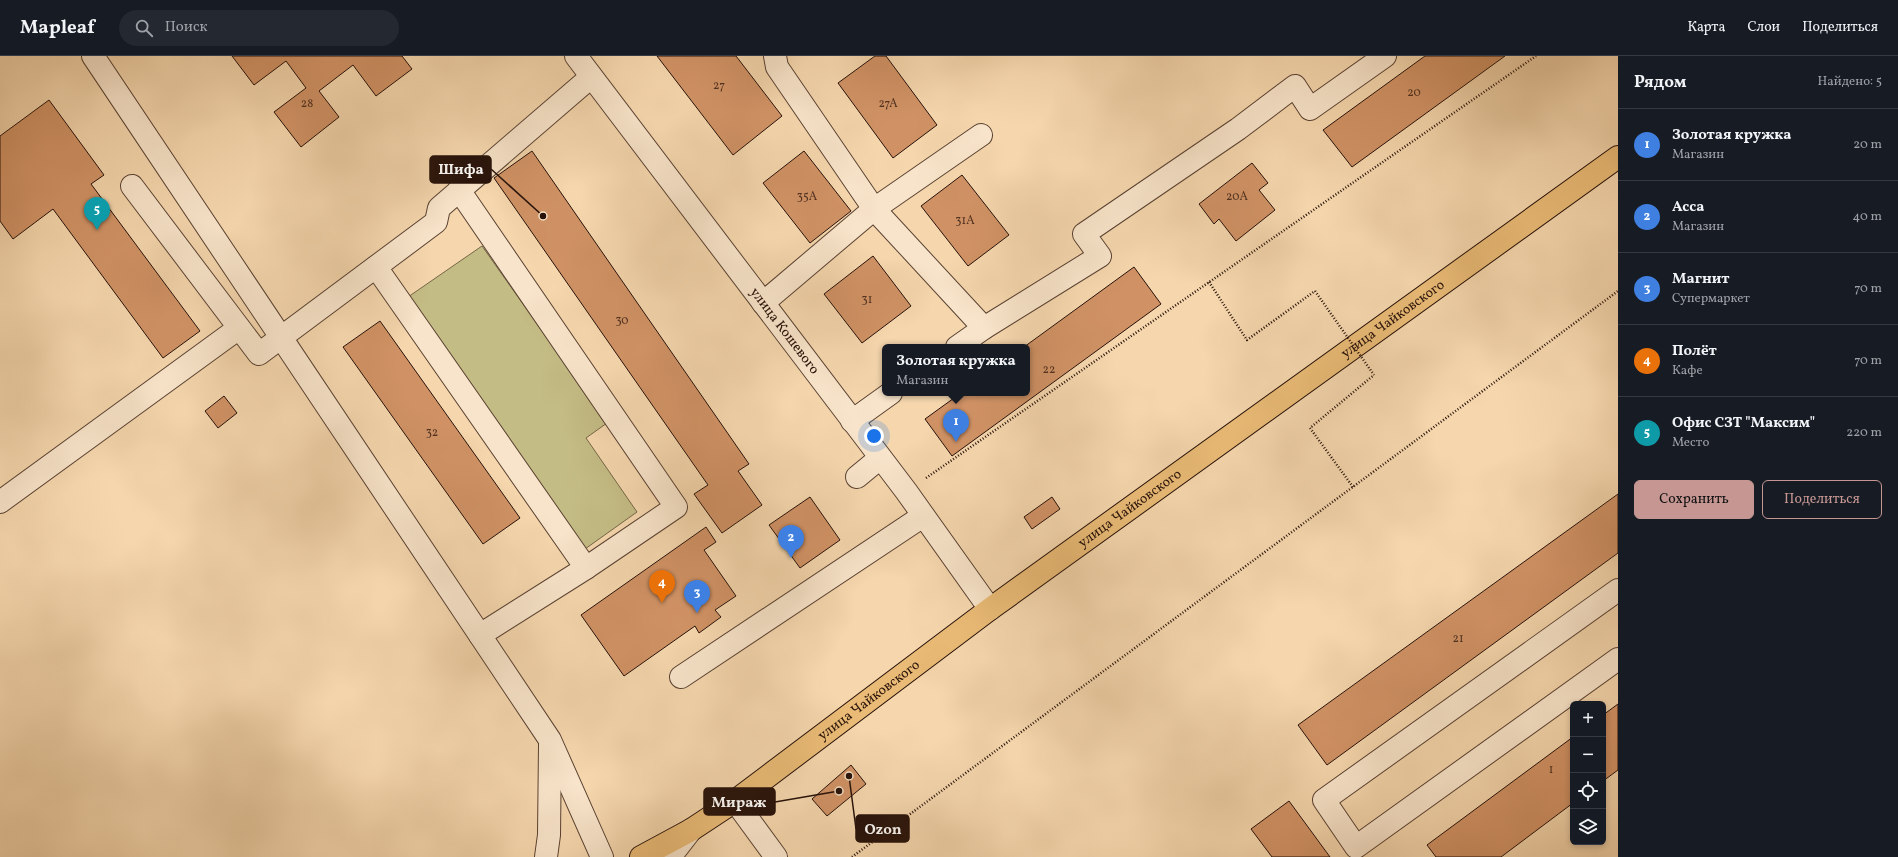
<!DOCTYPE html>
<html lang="ru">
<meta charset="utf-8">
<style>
body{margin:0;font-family:Vollkorn,serif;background:#242831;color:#f1f3f6}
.controls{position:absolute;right:12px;bottom:12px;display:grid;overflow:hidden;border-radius:6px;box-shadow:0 2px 6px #0003}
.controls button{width:36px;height:36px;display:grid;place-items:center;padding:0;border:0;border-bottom:1px solid #363941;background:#171b24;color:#f1f3f6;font:20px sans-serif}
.you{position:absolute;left:874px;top:380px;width:14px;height:14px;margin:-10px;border:3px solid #fff;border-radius:50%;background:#1a73e8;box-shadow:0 0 0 6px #1a73e833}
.badge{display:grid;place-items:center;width:26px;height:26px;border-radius:50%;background:#c59692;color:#fff;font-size:13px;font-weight:700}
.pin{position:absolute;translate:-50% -33px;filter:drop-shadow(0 1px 2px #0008)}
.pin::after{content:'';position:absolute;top:21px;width:14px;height:12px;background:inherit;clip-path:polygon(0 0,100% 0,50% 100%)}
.popup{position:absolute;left:882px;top:288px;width:148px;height:52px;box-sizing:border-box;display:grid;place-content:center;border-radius:6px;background:#171b24;filter:drop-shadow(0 1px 3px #0005);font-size:13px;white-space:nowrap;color:#9ea1a6}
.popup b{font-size:15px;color:#f1f3f6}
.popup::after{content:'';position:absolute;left:50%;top:100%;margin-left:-8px;border:8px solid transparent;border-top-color:#171b24}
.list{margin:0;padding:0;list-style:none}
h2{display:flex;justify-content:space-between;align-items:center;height:52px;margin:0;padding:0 16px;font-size:17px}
h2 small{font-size:13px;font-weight:400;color:#9ea1a6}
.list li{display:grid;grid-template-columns:26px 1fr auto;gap:12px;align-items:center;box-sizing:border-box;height:72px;padding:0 16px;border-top:1px solid #363941}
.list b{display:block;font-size:15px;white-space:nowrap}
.list p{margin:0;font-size:13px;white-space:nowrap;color:#9ea1a6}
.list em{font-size:13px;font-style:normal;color:#9ea1a6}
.actions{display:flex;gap:8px;padding:12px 16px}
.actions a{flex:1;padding:9px 0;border:1px solid #c59692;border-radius:6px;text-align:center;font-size:14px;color:#c59692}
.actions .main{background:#c59692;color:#111}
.icon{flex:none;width:22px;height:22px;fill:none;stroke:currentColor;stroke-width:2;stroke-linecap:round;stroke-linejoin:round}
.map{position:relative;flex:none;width:1618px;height:801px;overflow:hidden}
header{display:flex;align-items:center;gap:24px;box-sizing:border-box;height:56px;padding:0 20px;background:#171b24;border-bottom:1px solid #363941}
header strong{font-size:19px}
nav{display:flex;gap:22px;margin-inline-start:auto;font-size:14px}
.search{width:280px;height:36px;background:#242831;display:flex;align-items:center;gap:10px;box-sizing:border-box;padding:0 14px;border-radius:22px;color:#9ea1a6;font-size:15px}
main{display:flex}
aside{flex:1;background:#171b24}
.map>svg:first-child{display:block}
.green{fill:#c4bc85;stroke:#756647}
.building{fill:#d09265;stroke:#261109}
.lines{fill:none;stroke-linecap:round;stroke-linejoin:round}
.minor-casing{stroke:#5a4232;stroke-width:24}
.major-casing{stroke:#261109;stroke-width:24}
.path{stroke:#261109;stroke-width:2.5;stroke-dasharray:1 2;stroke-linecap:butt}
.minor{stroke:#f8e4ca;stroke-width:22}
.major{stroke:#eabb76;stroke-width:22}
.path-bridge{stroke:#261109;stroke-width:2.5;stroke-dasharray:1 2;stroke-linecap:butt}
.labels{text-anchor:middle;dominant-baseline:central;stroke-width:4;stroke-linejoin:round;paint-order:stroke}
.number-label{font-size:12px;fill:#503120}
.street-label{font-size:14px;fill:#261109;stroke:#f8e4ca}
.leader{fill:none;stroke:#261109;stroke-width:1.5}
.callout-dot{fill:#261109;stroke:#f8e4ca;stroke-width:1.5}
.callout{fill:#261109;stroke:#261109;stroke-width:1.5}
.callout-label{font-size:15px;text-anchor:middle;font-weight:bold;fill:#fff}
</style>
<header>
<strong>Mapleaf</strong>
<div class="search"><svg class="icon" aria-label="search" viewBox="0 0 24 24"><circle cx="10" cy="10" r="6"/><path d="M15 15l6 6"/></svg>Поиск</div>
<nav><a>Карта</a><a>Слои</a><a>Поделиться</a></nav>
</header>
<main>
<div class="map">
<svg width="1618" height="801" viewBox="0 0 1618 801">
<rect width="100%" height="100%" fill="#f5d6ad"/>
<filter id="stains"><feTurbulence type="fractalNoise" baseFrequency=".005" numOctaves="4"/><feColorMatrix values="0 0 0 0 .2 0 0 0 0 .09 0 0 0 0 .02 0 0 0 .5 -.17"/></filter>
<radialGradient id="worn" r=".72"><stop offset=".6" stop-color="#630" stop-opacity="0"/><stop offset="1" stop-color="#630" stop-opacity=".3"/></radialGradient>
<polygon class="green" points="482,190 607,367 586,382 637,456 585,493 408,241"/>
<g class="building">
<polygon points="232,0 402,0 412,13 376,40 353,9 319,35 339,61 301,91 274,56 306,32 286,5 254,29"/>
<polygon points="657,0 736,0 782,60 733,99"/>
<polygon points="875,0 886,0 937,69 893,102 838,27"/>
<polygon points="1425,0 1505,0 1352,111 1323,74"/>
<polygon points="49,44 104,119 91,128 200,275 163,302 53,153 13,183 0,165 0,80"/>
<polygon points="532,95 749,408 738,415 762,449 722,477 694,438 708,429 494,122"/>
<polygon points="804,95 851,155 810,187 763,127"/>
<polygon points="1252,107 1268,127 1259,134 1275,154 1236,185 1219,163 1214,168 1199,148"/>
<polygon points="962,119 1009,179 968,210 921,150"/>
<polygon points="873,200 911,250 862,287 824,238"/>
<polygon points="1134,211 1161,248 952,400 925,363 961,337 1027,337 1027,291 1024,291"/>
<polygon points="380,265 520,462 483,488 343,291"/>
<polygon points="224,340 237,357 218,372 205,355"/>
<polygon points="1618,438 1618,497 1327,709 1298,669"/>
<polygon points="810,441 840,484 800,512 769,469"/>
<polygon points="1052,441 1060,453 1032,473 1024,461"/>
<polygon points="706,471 716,486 704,494 736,540 715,554 721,561 699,577 695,570 624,620 581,559"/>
<polygon points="1618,648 1618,714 1603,725 1603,659"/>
<polygon points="1573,681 1573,747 1501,801 1436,801 1427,789"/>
<polygon points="851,709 866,728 827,760 812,743"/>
<polygon points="1289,745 1330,801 1272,801 1251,773"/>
</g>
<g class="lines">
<g class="minor-casing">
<g id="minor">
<polyline points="93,0 550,684 602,801"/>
<path id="s1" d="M576,0l330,435 84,118"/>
<polyline points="775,0 777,11 874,153 984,272"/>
<polyline points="132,130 259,298 436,166 439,152 591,21"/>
<polyline points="376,211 586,512 676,451 459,134"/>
<polyline points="763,247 874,153 981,79"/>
<polyline points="957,291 984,272 1100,200 1084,178 1238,73 1295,30 1310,53 1385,0"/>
<polyline points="852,365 891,337"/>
<polyline points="857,421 880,402"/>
<polyline points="0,446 239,272"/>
<polyline points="1618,534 1324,744 1356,791 1618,603"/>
<polyline points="480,579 586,512"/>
<polyline points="681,621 923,460"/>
<polyline points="735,745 776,801"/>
<polyline points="546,801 549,779 550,689"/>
<polyline points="670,801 691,774"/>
</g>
</g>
<g class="major-casing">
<g id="major">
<path id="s2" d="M641,801l50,-27 44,-29 255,-192 628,-452"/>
</g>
</g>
<g class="path">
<polyline points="1209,226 1247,284 1315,235"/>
<polyline points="926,422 1536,0"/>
<polyline points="1353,431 1310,372 1374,319"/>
<polyline points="852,801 1618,235"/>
</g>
<use href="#minor" class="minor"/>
<use href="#major" class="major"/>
<polyline class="path-bridge" points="1315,235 1374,319"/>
</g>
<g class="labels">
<g class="number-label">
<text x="719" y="30">27</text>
<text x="1414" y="37">20</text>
<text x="307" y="48">28</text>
<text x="888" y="48">27А</text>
<text x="807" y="141">35А</text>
<text x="1237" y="141">20А</text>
<text x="965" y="165">31А</text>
<text x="867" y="244">31</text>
<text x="622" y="265">30</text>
<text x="1049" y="314">22</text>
<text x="432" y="377">32</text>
<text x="1458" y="583">21</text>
<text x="1551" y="714">1</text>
</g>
<g class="street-label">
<text stroke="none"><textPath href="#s2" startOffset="925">улица Чайковского</textPath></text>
<text stroke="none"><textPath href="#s1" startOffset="345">улица Кошевого</textPath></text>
<text stroke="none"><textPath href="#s2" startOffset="601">улица Чайковского</textPath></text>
<text stroke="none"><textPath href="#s2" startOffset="277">улица Чайковского</textPath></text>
</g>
</g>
<path class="leader" d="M543 160L491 113M839 735L775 746M849 720L856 773"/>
<g class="callout-dot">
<circle cx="543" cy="160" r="4"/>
<circle cx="839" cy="735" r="4"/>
<circle cx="849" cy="720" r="4"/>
</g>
<g class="callout">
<rect x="430" y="100" width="61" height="27" rx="4"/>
<rect x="704" y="732" width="71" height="27" rx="4"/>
<rect x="856" y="759" width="53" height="27" rx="4"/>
</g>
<g class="callout-label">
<text x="461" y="118">Шифа</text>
<text x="739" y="751">Мираж</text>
<text x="883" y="778">Ozon</text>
</g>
<rect width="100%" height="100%" filter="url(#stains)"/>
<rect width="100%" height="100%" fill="url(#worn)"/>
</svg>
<div class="controls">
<button>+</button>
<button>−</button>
<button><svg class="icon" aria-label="locate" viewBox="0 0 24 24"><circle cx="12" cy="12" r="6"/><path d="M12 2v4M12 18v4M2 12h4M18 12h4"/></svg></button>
<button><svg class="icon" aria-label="layers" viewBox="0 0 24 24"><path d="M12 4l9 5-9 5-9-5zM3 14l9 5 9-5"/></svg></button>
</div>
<div class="you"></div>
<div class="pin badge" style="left:956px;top:386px;background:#3f7fe0">1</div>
<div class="popup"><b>Золотая кружка</b>Магазин</div>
<div class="pin badge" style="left:791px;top:502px;background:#3f7fe0">2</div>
<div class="pin badge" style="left:697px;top:557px;background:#3f7fe0">3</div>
<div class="pin badge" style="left:662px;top:547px;background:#e8710a">4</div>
<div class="pin badge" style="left:97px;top:174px;background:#0f9aa8">5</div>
</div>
<aside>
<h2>Рядом<small>Найдено: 5</small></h2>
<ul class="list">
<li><span class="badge" style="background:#3f7fe0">1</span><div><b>Золотая кружка</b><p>Магазин</p></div><em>20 m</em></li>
<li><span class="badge" style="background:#3f7fe0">2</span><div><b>Acca</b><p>Магазин</p></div><em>40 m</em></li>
<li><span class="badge" style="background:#3f7fe0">3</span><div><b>Магнит</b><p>Супермаркет</p></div><em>70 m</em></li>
<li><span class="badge" style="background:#e8710a">4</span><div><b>Полёт</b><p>Кафе</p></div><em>70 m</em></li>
<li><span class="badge" style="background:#0f9aa8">5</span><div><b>Офис СЗТ &quot;Максим&quot;</b><p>Место</p></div><em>220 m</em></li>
</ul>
<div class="actions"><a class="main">Сохранить</a><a>Поделиться</a></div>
</aside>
</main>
